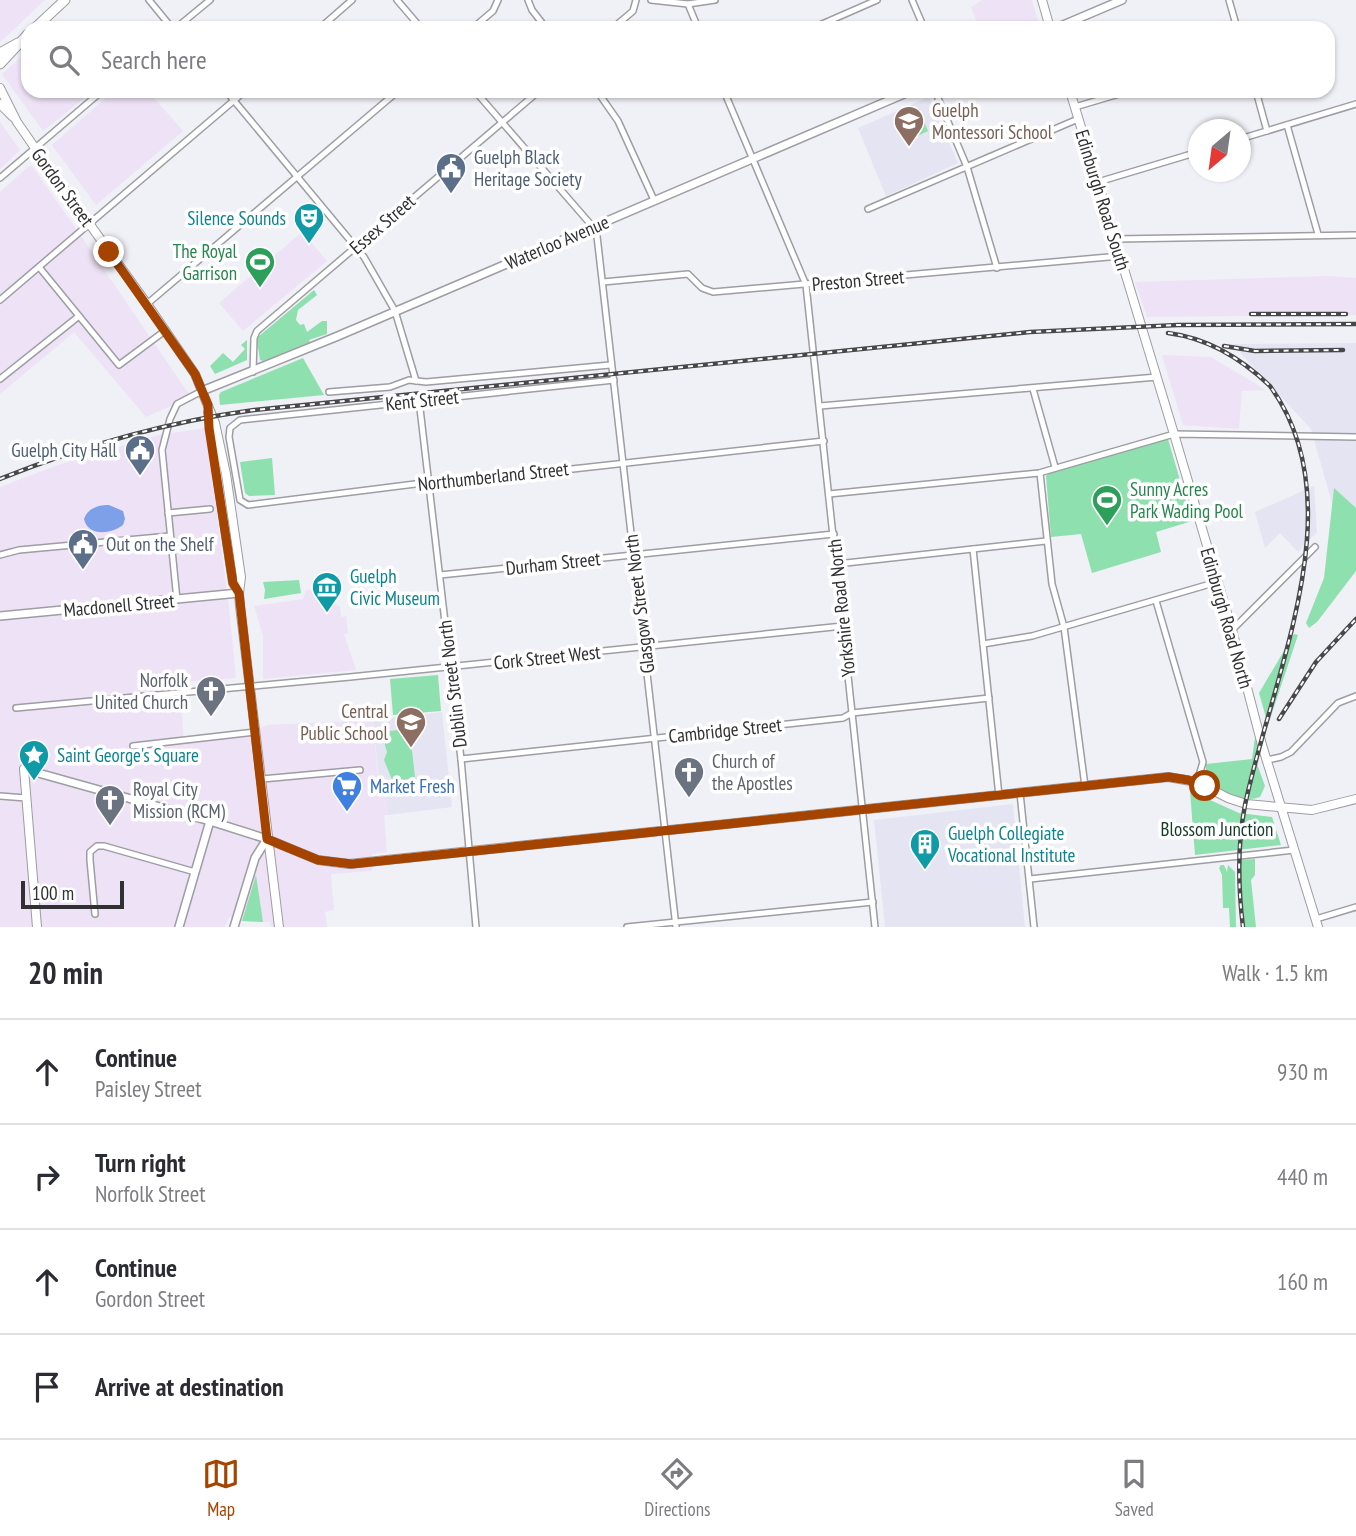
<!DOCTYPE html>
<meta charset="utf-8">
<style>
body{margin:0;font-family:"PT Sans Narrow",sans-serif;background:#f2f2f3;color:#2b2b33}
.compass{position:absolute;left:1188px;top:119px;width:63px;height:63px;border-radius:50%;background:#fff;box-shadow:0 2px 5px #0004;rotate:209deg}
.scale{position:absolute;left:21px;bottom:18px;width:103px;box-sizing:border-box;padding-left:7px;border:4px solid #313134;border-top:0;font-size:19px;line-height:24px;white-space:nowrap;color:#313134;-webkit-text-stroke:5px #fff;paint-order:stroke}
.stop{position:absolute;width:21px;height:21px;margin:-16px;border:5px solid #a54400;border-radius:50%;background:#fff}
.stop.end{background:#a54400;border-color:#fff;box-shadow:0 2px 7px #0008}
.list{margin:0;padding:0;list-style:none}
h2{display:flex;justify-content:space-between;align-items:center;height:91px;margin:0;padding:0 28px;font-size:30px}
h2 small{font-size:23px;font-weight:400;color:#7c7c81}
.list li{display:grid;grid-template-columns:46px 1fr auto;gap:21px;align-items:center;box-sizing:border-box;height:105px;padding:0 28px;border-top:2px solid #e1e1e2}
.list b{display:block;font-size:26px;white-space:nowrap}
.list p{margin:0;font-size:23px;white-space:nowrap;color:#7c7c81}
.list em{font-size:23px;font-style:normal;color:#7c7c81}
.icon{flex:none;width:38px;height:38px;fill:none;stroke:currentColor;stroke-width:2;stroke-linecap:round;stroke-linejoin:round}
.map{position:relative;flex:none;width:1356px;height:927px;overflow:hidden}
.search{position:absolute;background:#fff;box-shadow:0 2px 5px #0004;left:21px;right:21px;top:21px;height:77px;display:flex;align-items:center;gap:18px;box-sizing:border-box;padding:0 24px;border-radius:21px;color:#7c7c81;font-size:26px}
.sheet{height:511px;background:#fff}
nav{display:flex;justify-content:space-around;align-items:center;box-sizing:border-box;height:98px;border-top:2px solid #e1e1e2;background:#fff;font-size:19px;color:#7c7c81}
nav a{display:grid;justify-items:center;gap:4px}
nav .on{color:#a54400}
.map>svg:first-child{display:block}
.commercial{fill:#eee2f6}
.built{fill:#e5e4f3}
.green{fill:#8ee0ae}
.water{fill:#7ea0e9}
.lines{fill:none;stroke-linecap:round;stroke-linejoin:round}
.minor-casing{stroke:#9d9da3;stroke-width:8}
.tertiary-casing{stroke:#9d9da3;stroke-width:10}
.secondary-casing{stroke:#9d9da3;stroke-width:10}
.primary-casing{stroke:#9d9da3;stroke-width:11}
.minor{stroke:#fff;stroke-width:5}
.tertiary{stroke:#fff;stroke-width:7}
.secondary{stroke:#fff;stroke-width:8}
.primary{stroke:#fff;stroke-width:9}
.rail-casing{stroke:#48484b;stroke-width:4.5}
.rail{stroke:#fff;stroke-width:2;stroke-dasharray:5;stroke-linecap:butt}
.route{stroke:#a54400;stroke-width:9}
.labels{text-anchor:middle;dominant-baseline:central;stroke-width:7;stroke-linejoin:round;paint-order:stroke}
.education-label{font-size:19px;fill:#785e54;stroke:#fff;text-anchor:start}
.service-label{font-size:19px;fill:#4e5e75;stroke:#fff;text-anchor:start}
.street-label{font-size:19px;fill:#313134;stroke:#fff}
.culture-label{font-size:19px;fill:#0d838f;stroke:#fff;text-anchor:start}
.leisure-label{font-size:19px;fill:#27864d;stroke:#fff;text-anchor:end}
.worship-label{font-size:19px;fill:#5b616d;stroke:#fff;text-anchor:start}
.shop-label{font-size:19px;fill:#366cbe;stroke:#fff;text-anchor:start}
.park-label{font-size:19px;fill:#143a25;stroke:#fff}
</style>
<div class="map">
<svg width="1356" height="927" viewBox="0 0 1356 927">
<rect width="100%" height="100%" fill="#f0f0f7"/>
<g class="commercial">
<polygon points="0,0 45,0 0,42"/>
<polygon points="982,0 1032,0 1039,25 1032,28 979,28 971,7"/>
<polygon points="28,51 28,91 93,91 43,131 2,74"/>
<polygon points="114,91 148,91 183,131 96,205 52,145"/>
<polygon points="0,122 20,150 0,169"/>
<polygon points="29,166 32,166 72,223 191,397 146,417 74,332 0,394 0,192"/>
<polygon points="302,232 327,261 243,331 219,303"/>
<polygon points="1328,276 1356,278 1356,315 1147,317 1135,282"/>
<polygon points="1162,355 1211,357 1266,390 1242,391 1239,429 1183,425"/>
<polygon points="206,428 229,608 236,678 179,682 184,742 243,737 267,725 373,720 378,778 384,779 388,815 384,815 387,852 372,854 372,871 331,874 334,910 325,912 327,927 271,927 270,922 242,921 229,917 225,927 0,927 0,487 58,465 158,435"/>
<polygon points="306,590 315,590 320,596 340,607 341,617 346,616 348,633 344,634 356,670 263,679 263,636 254,606 303,599"/>
</g>
<g class="built">
<polygon points="929,97 958,163 886,196 858,128"/>
<polygon points="1356,343 1356,507 1333,507 1311,429 1232,344"/>
<polygon points="1314,486 1317,532 1298,552 1280,533 1265,548 1255,512"/>
<polygon points="442,712 452,807 388,815 384,779 379,779 373,720"/>
<polygon points="1013,804 1025,927 885,927 874,820"/>
</g>
<g class="green">
<polygon points="919,110 928,131 909,140 897,119"/>
<polygon points="314,290 317,295 298,310 296,320 300,325 304,324 307,332 322,321 327,321 327,334 309,340 310,342 263,361 260,360 257,341 259,336"/>
<polygon points="247,340 247,360 215,374 210,366 223,353 233,362 245,349 241,345"/>
<polygon points="303,358 324,395 220,405 219,395 221,392"/>
<polygon points="1165,439 1168,439 1192,521 1156,532 1161,552 1092,573 1081,534 1051,537 1046,476 1049,473"/>
<polygon points="272,458 275,495 249,496 245,493 240,462"/>
<polygon points="1334,488 1356,508 1356,571 1317,622 1309,628 1306,623 1324,578"/>
<polygon points="299,580 301,593 264,599 265,590 263,582"/>
<polygon points="1294,634 1298,635 1268,725 1259,693"/>
<polygon points="438,675 441,711 393,715 390,679"/>
<polygon points="399,730 410,733 416,786 410,791 397,792 384,760 387,752 383,738 389,731"/>
<path d="M1255,737l4,16 -3,8 9,25 -5,11c-18,7 -41,-7 -54,-18v-15l46,-5z"/>
<polygon points="1190,791 1239,813 1272,817 1281,845 1195,855"/>
<polygon points="1255,859 1255,875 1251,880 1256,927 1245,927 1240,878 1241,860"/>
<polygon points="1221,865 1224,865 1227,872 1228,865 1235,872 1236,927 1230,927 1229,908 1223,908 1222,875 1219,868"/>
<polygon points="256,875 263,922 242,921"/>
</g>
<path class="water" d="M109,505l14,6 2,8 -2,6c-12,9 -35,12 -39,-6 4,-11 14,-14 25,-14z"/>
<g class="lines">
<g class="minor-casing">
<g id="minor">
<polyline points="149,0 172,28"/>
<polyline points="397,0 421,28"/>
<polyline points="528,0 532,10 546,28"/>
<polyline points="651,0 688,4 715,0"/>
<polyline points="912,0 924,28"/>
<polyline points="1229,0 1237,28"/>
<polyline points="688,4 698,28"/>
<polyline points="176,28 210,0"/>
<polyline points="320,28 352,0"/>
<polyline points="473,28 493,11 498,0"/>
<polyline points="613,28 633,11 636,0"/>
<polyline points="813,28 877,0"/>
<polyline points="226,91 364,257 395,311 416,381"/>
<polyline points="475,91 593,227 597,236 676,927"/>
<polyline points="597,91 618,121 654,200"/>
<polyline points="724,91 806,285 875,927"/>
<polyline points="935,91 967,167 997,268"/>
<polyline points="1256,91 1267,131"/>
<polyline points="1075,107 1129,91"/>
<polyline points="1287,125 1318,234"/>
<polyline points="1240,139 1356,104"/>
<polyline points="0,178 102,91"/>
<polyline points="1098,182 1198,152"/>
<polyline points="868,209 1078,119"/>
<polyline points="1115,239 1356,235"/>
<polyline points="39,267 119,365 166,330"/>
<polyline points="603,282 688,274 702,288 713,292 1120,256"/>
<polyline points="0,300 245,91"/>
<polyline points="147,304 398,91"/>
<polyline points="253,372 254,338 257,331 539,91"/>
<polyline points="0,379 79,316"/>
<polyline points="614,380 240,420 230,428 229,437 240,500 248,505 423,483 428,485 824,441"/>
<polyline points="1033,389 1055,467"/>
<polyline points="329,392 390,387 409,380 426,382 610,365"/>
<polyline points="419,400 461,759 476,927"/>
<polyline points="820,406 1157,377"/>
<polyline points="1040,473 1052,584 1064,627 1085,786"/>
<polyline points="829,494 1039,473 1174,434 1356,437"/>
<polyline points="168,513 210,509"/>
<polyline points="973,549 999,796"/>
<polyline points="0,555 19,550 170,536"/>
<polyline points="837,564 1046,541"/>
<polyline points="440,575 834,534"/>
<polyline points="177,600 162,450 170,419 177,404 202,391"/>
<polyline points="1156,601 1203,762 1197,782"/>
<polyline points="1232,630 1315,547"/>
<polyline points="983,644 1032,636 1217,582"/>
<polyline points="16,708 350,677 843,626"/>
<polyline points="133,746 255,732"/>
<polyline points="461,759 843,718 852,713 989,698"/>
<polyline points="1267,760 1281,757 1291,752 1338,703 1356,696"/>
<polyline points="262,779 360,770"/>
<polyline points="1020,793 1034,927"/>
<polyline points="0,796 26,798"/>
<polyline points="1030,879 1294,850"/>
<polyline points="95,914 90,860 90,852 97,846 104,846 195,872"/>
<polyline points="1316,919 1356,907"/>
<polyline points="627,927 873,902"/>
</g>
</g>
<g class="tertiary-casing">
<g id="tertiary">
<polyline points="1056,28 1122,0"/>
<polyline points="202,391 338,336 911,91"/>
<polyline points="0,616 239,593"/>
<polyline points="24,769 210,821 267,839 255,858 234,927"/>
<polyline points="179,927 210,821"/>
</g>
</g>
<g class="secondary-casing">
<g id="secondary">
<polyline points="1042,0 1050,28"/>
<polyline points="0,88 17,122 35,148 147,304 195,374 215,423 226,474 241,577 239,593"/>
<polyline points="1070,91 1174,434 1232,630 1262,745 1318,927"/>
<polyline points="0,104 13,117"/>
<polyline points="208,412 233,583 239,593 240,606 279,927"/>
<polyline points="24,769 37,927"/>
<polyline points="267,839 318,860 349,864 1168,777 1197,782 1228,798 1246,804 1312,810 1356,799"/>
</g>
</g>
<g class="primary-casing">
<g id="primary">
<polyline points="35,28 65,0"/>
<polyline points="0,53 18,43"/>
<polyline points="0,64 28,34"/>
</g>
</g>
<use href="#minor" class="minor"/>
<use href="#tertiary" class="tertiary"/>
<use href="#secondary" class="secondary"/>
<use href="#primary" class="primary"/>
<g class="rail-casing">
<g id="rail">
<polyline points="1251,314 1346,314"/>
<path d="M1168,333c39,5 74,26 102,53 86,118 3,286 -25,419 -8,41 -7,81 -2,122"/>
<polyline points="1224,346 1255,351 1343,350"/>
<path d="M0,479c82,-33 166,-57 254,-69l776,-78 148,-7 178,-1"/>
<polyline points="1279,719 1316,662 1356,619"/>
</g>
</g>
<use href="#rail" class="rail"/>
</g>
<g class="lines">
<polyline class="route" points="109,252 195,374 208,405 209,428 233,583 239,593 267,839 318,860 352,864 1169,777 1188,780 1205,786"/>
</g>
<defs>
<g id="school-pin" transform="scale(1.575)"><path d="M0 17L-7.5 6A9.5 9.5 0 1 1 7.5 6Z" fill="#8d6e63" stroke="#fff"/><path d="M0-5L7-2L0 1L-7-2ZM-4 1L0 2.5L4 1V4Q0 6-4 4Z" fill="#fff"/></g>
<g id="civic-pin" transform="scale(1.575)"><path d="M0 17L-7.5 6A9.5 9.5 0 1 1 7.5 6Z" fill="#5c6f8a" stroke="#fff"/><path d="M-.6-6.5H3V-4.5H.6V-3L4-1V1h2V6H-6V1h2V-1L-.6-3ZM-1.2 2.5V6h2.4V2.5Z" fill="#fff"/></g>
<g id="theatre-pin" transform="scale(1.575)"><path d="M0 17L-7.5 6A9.5 9.5 0 1 1 7.5 6Z" fill="#0f9aa8" stroke="#fff"/><path d="M-5-5.5Q0-4 5-5.5V0Q5 5 0 6Q-5 5-5 0ZM-3.3-2.5H-1v1.5H-3.3ZM1-2.5H3.3v1.5H1ZM-2.8 1Q0 5.5 2.8 1Z" fill="#fff"/></g>
<g id="stadium-pin" transform="scale(1.575)"><path d="M0 17L-7.5 6A9.5 9.5 0 1 1 7.5 6Z" fill="#2e9e5b" stroke="#fff"/><path d="M0-5a6.5 5 0 1 0 0 10a6.5 5 0 1 0 0-10ZM-3.5-1.8h7v3.6h-7Z" fill="#fff"/></g>
<g id="museum-pin" transform="scale(1.575)"><path d="M0 17L-7.5 6A9.5 9.5 0 1 1 7.5 6Z" fill="#0f9aa8" stroke="#fff"/><path d="M0-6L6-3V-2H-6V-3ZM-5-1h2V3h-2ZM-1-1h2V3h-2ZM3-1h2V3H3ZM-6 4H6V6H-6Z" fill="#fff"/></g>
<g id="church-pin" transform="scale(1.575)"><path d="M0 17L-7.5 6A9.5 9.5 0 1 1 7.5 6Z" fill="#6b7280" stroke="#fff"/><path d="M-1.2-6h2.4v3.5h3.3v2.4h-3.3V6h-2.4V-.1h-3.3v-2.4h3.3Z" fill="#fff"/></g>
<g id="sight-pin" transform="scale(1.575)"><path d="M0 17L-7.5 6A9.5 9.5 0 1 1 7.5 6Z" fill="#0f9aa8" stroke="#fff"/><path d="M0-6L1.8-2.2L6-1.7L2.9 1.2L3.7 5.4L0 3.3L-3.7 5.4L-2.9 1.2L-6-1.7L-1.8-2.2Z" fill="#fff"/></g>
<g id="supermarket-pin" transform="scale(1.575)"><path d="M0 17L-7.5 6A9.5 9.5 0 1 1 7.5 6Z" fill="#3f7fe0" stroke="#fff"/><path d="M-6-5.5h2.5l.6 2H6L4.5 2H-2.5L-4.4-4H-6ZM-1.5 3.2a1.3 1.3 0 1 0 .1 0ZM3 3.2a1.3 1.3 0 1 0 .1 0Z" fill="#fff"/></g>
<g id="building-pin" transform="scale(1.575)"><path d="M0 17L-7.5 6A9.5 9.5 0 1 1 7.5 6Z" fill="#0f9aa8" stroke="#fff"/><path d="M-4-6H4V6H1V3H-1V6H-4ZM-2.5-4.3h1.7v1.8h-1.7ZM.8-4.3h1.7v1.8H.8ZM-2.5-1h1.7V.8h-1.7ZM.8-1h1.7V.8H.8Z" fill="#fff"/></g>
</defs>
<g fill-rule="evenodd">
<use href="#school-pin" x="909" y="121"/>
<use href="#civic-pin" x="451" y="168"/>
<use href="#theatre-pin" x="309" y="218"/>
<use href="#stadium-pin" x="260" y="262"/>
<use href="#civic-pin" x="140" y="450"/>
<use href="#stadium-pin" x="1107" y="500"/>
<use href="#civic-pin" x="83" y="544"/>
<use href="#museum-pin" x="327" y="587"/>
<use href="#church-pin" x="211" y="691"/>
<use href="#school-pin" x="411" y="722"/>
<use href="#sight-pin" x="34" y="755"/>
<use href="#church-pin" x="689" y="772"/>
<use href="#supermarket-pin" x="347" y="786"/>
<use href="#church-pin" x="110" y="800"/>
<use href="#building-pin" x="925" y="844"/>
</g>
<g class="labels">
<g class="education-label">
<text x="932" y="110">Guelph<tspan x="932" dy="22">Montessori School</tspan></text>
<text x="388" y="711" text-anchor="end">Central<tspan x="388" dy="22">Public School</tspan></text>
</g>
<g class="service-label">
<text x="474" y="157">Guelph Black<tspan x="474" dy="22">Heritage Society</tspan></text>
<text x="117" y="450" text-anchor="end">Guelph City Hall</text>
<text x="106" y="544">Out on the Shelf</text>
</g>
<g class="street-label">
<text transform="translate(63 187) rotate(54)">Gordon Street</text>
<text transform="translate(1103 200) rotate(73)">Edinburgh Road South</text>
<text transform="translate(382 224) rotate(-41)">Essex Street</text>
<text transform="translate(557 242) rotate(-23)">Waterloo Avenue</text>
<text transform="translate(858 280) rotate(-5)">Preston Street</text>
<text transform="translate(422 400) rotate(-6)">Kent Street</text>
<text transform="translate(493 476) rotate(-6)">Northumberland Street</text>
<text transform="translate(553 563) rotate(-6)">Durham Street</text>
<text transform="translate(639 604) rotate(-97)">Glasgow Street North</text>
<text transform="translate(119 605) rotate(-5)">Macdonell Street</text>
<text transform="translate(841 608) rotate(-96)">Yorkshire Road North</text>
<text transform="translate(1227 618) rotate(74)">Edinburgh Road North</text>
<text transform="translate(547 657) rotate(-6)">Cork Street West</text>
<text transform="translate(452 684) rotate(-97)">Dublin Street North</text>
<text transform="translate(725 730) rotate(-6)">Cambridge Street</text>
</g>
<g class="culture-label">
<text x="286" y="218" text-anchor="end">Silence Sounds</text>
<text x="350" y="576">Guelph<tspan x="350" dy="22">Civic Museum</tspan></text>
<text x="57" y="755">Saint George's Square</text>
<text x="948" y="833">Guelph Collegiate<tspan x="948" dy="22">Vocational Institute</tspan></text>
</g>
<g class="leisure-label">
<text x="237" y="251">The Royal<tspan x="237" dy="22">Garrison</tspan></text>
<text x="1130" y="489" text-anchor="start">Sunny Acres<tspan x="1130" dy="22">Park Wading Pool</tspan></text>
</g>
<g class="worship-label">
<text x="188" y="680" text-anchor="end">Norfolk<tspan x="188" dy="22">United Church</tspan></text>
<text x="712" y="761">Church of<tspan x="712" dy="22">the Apostles</tspan></text>
<text x="133" y="789">Royal City<tspan x="133" dy="22">Mission (RCM)</tspan></text>
</g>
<g class="shop-label">
<text x="370" y="786">Market Fresh</text>
</g>
<g class="park-label">
<text x="1217" y="829">Blossom Junction</text>
</g>
</g>
</svg>
<svg class="compass" viewBox="-18 -18 36 36"><path d="M0-13l5 13h-10z" fill="#e53935"/><path d="M0 13l5-13h-10z" fill="#7c7c81"/></svg>
<div class="scale">100 m</div>
<div class="stop" style="left:1205px;top:786px"></div>
<div class="stop end" style="left:109px;top:252px"></div>
<div class="search"><svg class="icon" aria-label="search" viewBox="0 0 24 24"><circle cx="10" cy="10" r="6"/><path d="M15 15l6 6"/></svg>Search here</div>
</div>
<section class="sheet">
<h2>20 min<small>Walk · 1.5 km</small></h2>
<ul class="list">
<li><svg class="icon" aria-label="ahead" viewBox="0 0 24 24"><path d="M12 20V5M6 11l6-6 6 6"/></svg><div><b>Continue</b><p>Paisley Street</p></div><em>930 m</em></li>
<li><svg class="icon" aria-label="right" viewBox="0 0 24 24"><path d="M7 20v-9h11M14 6l5 5-5 5"/></svg><div><b>Turn right</b><p>Norfolk Street</p></div><em>440 m</em></li>
<li><svg class="icon" aria-label="ahead" viewBox="0 0 24 24"><path d="M12 20V5M6 11l6-6 6 6"/></svg><div><b>Continue</b><p>Gordon Street</p></div><em>160 m</em></li>
<li><svg class="icon" aria-label="arrive" viewBox="0 0 24 24"><path d="M6 21V4h12l-3 4 3 4H6"/></svg><div><b>Arrive at destination</b></div></li>
</ul>
</section>
<nav>
<a class="on"><svg class="icon" aria-label="map" viewBox="0 0 24 24"><path d="M3 6l6-2 6 2 6-2v14l-6 2-6-2-6 2zM9 4v14M15 6v14"/></svg>Map</a>
<a><svg class="icon" aria-label="directions" viewBox="0 0 24 24"><path d="M12 3l9 9-9 9-9-9zM9 14v-3h6M13 9l2 2-2 2"/></svg>Directions</a>
<a><svg class="icon" aria-label="saved" viewBox="0 0 24 24"><path d="M7 4h10v16l-5-4-5 4z"/></svg>Saved</a>
</nav>
